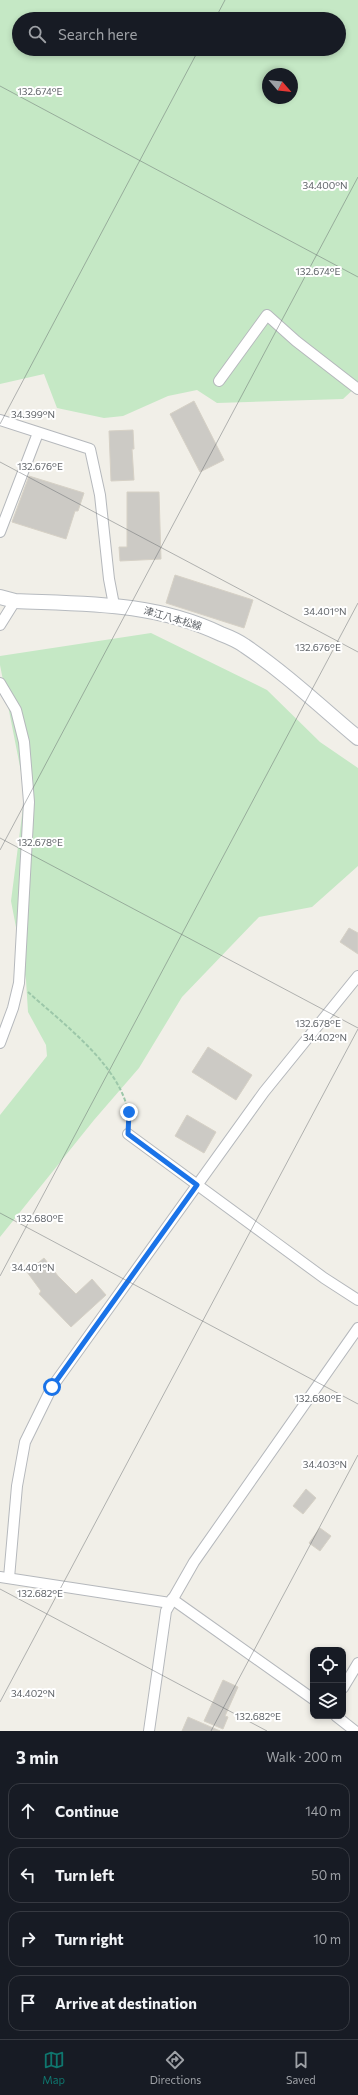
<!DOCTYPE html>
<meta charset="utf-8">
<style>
body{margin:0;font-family:Commissioner,"Noto Sans JP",sans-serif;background:#20242c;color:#f1f3f6}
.controls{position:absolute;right:12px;bottom:12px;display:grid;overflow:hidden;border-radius:8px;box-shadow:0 2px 6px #0003}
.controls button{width:36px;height:36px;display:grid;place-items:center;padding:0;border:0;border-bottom:1px solid #363941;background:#171b24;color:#f1f3f6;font:20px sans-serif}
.compass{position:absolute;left:262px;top:68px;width:36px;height:36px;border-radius:50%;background:#171b24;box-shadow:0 2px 6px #0003;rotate:118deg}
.stop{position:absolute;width:12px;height:12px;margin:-9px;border:3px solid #1a73e8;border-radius:50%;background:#fff}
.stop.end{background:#1a73e8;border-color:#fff;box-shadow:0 1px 4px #0008}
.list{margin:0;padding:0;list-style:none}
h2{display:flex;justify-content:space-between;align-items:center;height:52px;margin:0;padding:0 16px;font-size:17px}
h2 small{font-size:13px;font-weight:400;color:#9ea1a6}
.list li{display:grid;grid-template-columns:26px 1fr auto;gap:12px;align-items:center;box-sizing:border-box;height:56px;margin:0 8px 8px;padding:0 8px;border:1px solid #363941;border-radius:12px}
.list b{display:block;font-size:15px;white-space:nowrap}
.list em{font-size:13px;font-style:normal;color:#9ea1a6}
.icon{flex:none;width:22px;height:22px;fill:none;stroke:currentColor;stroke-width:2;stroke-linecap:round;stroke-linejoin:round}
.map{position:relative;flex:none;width:358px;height:1731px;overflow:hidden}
.search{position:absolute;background:#171b24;box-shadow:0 2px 6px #0003;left:12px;right:12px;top:12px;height:44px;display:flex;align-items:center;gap:10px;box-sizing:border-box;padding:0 14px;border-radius:22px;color:#9ea1a6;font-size:15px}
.sheet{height:308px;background:#171b24}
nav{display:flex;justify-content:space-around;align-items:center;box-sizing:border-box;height:56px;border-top:1px solid #363941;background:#171b24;font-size:11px;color:#9ea1a6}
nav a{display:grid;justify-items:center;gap:2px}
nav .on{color:#0f766e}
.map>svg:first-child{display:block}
.green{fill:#c5e8c5;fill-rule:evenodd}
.building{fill:#cccac5;stroke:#d6d1c6}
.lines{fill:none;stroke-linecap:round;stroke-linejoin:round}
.minor-casing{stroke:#b5b8bc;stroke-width:12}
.secondary-casing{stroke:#b6babf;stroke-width:16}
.path{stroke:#9cc7a9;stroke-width:2;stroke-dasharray:4 2;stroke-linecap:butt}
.minor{stroke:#fff;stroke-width:10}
.secondary{stroke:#fff;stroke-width:14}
.route{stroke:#1a73e8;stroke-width:5}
.ticks{fill:none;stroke:#5f6368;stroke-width:1;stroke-opacity:0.45}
.labels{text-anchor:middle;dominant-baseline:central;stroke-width:4;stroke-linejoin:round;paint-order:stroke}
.street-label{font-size:10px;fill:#5f6368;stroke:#fff}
.ticks-label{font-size:10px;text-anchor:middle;fill:#5f6368;stroke:#fff;stroke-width:4;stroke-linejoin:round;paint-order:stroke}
</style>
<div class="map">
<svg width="358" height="1731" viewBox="0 0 358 1731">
<rect width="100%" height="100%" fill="#f1efe8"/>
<g class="green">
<path d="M0,0h358v385l-15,14 -126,4 -20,-13 -29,6 -45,20 -19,2 -47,-10 -13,-34 -44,10zM19,19h320v30h-320zM268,74h24v24h-24z"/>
<polygon points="151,633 267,690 320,742 358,768 358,866 312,907 259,917 182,997 139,1068 94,1120 0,1237 0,1115 47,1056 46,1045 28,1012 26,980 11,901 25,792 0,665 0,656"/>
</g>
<g class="building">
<polygon points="194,401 224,460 200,472 170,414"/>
<polygon points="133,430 134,449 132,449 134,480 111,481 109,431"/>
<polygon points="29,476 84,493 78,511 75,511 66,539 12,522"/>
<polygon points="127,492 159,492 161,559 120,561 119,547 127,547"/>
<polygon points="175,575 253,600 244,628 166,603"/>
<polygon points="349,928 358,933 358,954 340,942"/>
<polygon points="208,1047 252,1075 236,1100 192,1072"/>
<polygon points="187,1115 216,1132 204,1153 175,1136"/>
<polygon points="44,1258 58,1276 76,1294 92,1279 106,1295 71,1327 39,1294 41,1291 27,1272"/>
<polygon points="306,1489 316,1498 303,1514 293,1506"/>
<polygon points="320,1528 331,1536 320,1551 309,1543"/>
<polygon points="223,1680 238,1687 225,1716 228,1717 223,1729 204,1721"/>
<polygon points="188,1717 220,1731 182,1731"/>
</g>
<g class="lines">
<g class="minor-casing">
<g id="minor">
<polyline points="219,381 267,315 296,341 358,389"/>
<polyline points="0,420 90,449 100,495 109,579 114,605"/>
<polyline points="0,532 38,433"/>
<polyline points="0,625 15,601"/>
<polyline points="0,683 16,710 24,742 29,802 19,983 13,1008 0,1043"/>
<polyline points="128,1134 324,1278 358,1300"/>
<polyline points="0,1577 170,1603"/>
<polyline points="9,1578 17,1486 25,1442 52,1387 264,1092 358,976"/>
<polyline points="172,1599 313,1699"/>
<polyline points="343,1688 358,1663"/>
<polyline points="336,1716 355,1731"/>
<polyline points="149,1731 166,1611 194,1562 358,1328"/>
</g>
</g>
<g class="secondary-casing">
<path id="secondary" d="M0,597l15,4c72,3 139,1 206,33 8,3 17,7 24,12 40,27 76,61 113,92"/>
</g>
<path class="path" d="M28,992c35,32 102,80 101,132"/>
<use href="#minor" class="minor"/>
<use href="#secondary" class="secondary"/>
</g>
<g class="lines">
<polyline class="route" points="52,1387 197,1185 128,1134 129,1112"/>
</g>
<path class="ticks" d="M215,19l10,-19M0,86l358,191M0,424l199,-375M0,462l358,190M0,838l358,190M0,850l358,-673M0,1213l358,191M0,1276l358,-673M0,1589l267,142M0,1702l358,-673M211,1731l147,-276"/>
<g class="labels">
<g class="street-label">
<text transform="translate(173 618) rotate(16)">津江八本松線</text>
</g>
</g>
<g class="ticks-label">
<text x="40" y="95">132.674°E</text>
<text x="325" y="189">34.400°N</text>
<text x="318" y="275">132.674°E</text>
<text x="33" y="418">34.399°N</text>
<text x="40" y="470">132.676°E</text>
<text x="325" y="615">34.401°N</text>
<text x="318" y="651">132.676°E</text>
<text x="40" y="846">132.678°E</text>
<text x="318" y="1027">132.678°E</text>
<text x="325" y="1041">34.402°N</text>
<text x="40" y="1222">132.680°E</text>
<text x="33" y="1271">34.401°N</text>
<text x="318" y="1402">132.680°E</text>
<text x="325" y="1468">34.403°N</text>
<text x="40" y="1597">132.682°E</text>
<text x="33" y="1697">34.402°N</text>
<text x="258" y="1720">132.682°E</text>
</g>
</svg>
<div class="controls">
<button><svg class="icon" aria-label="locate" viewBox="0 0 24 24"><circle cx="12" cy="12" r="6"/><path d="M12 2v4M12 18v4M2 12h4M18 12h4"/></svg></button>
<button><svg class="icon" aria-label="layers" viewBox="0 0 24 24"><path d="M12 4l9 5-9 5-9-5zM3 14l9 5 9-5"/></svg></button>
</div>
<svg class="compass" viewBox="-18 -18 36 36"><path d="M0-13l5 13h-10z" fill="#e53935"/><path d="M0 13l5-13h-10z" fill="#9ea1a6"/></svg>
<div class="stop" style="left:52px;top:1387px"></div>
<div class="stop end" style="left:129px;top:1112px"></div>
<div class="search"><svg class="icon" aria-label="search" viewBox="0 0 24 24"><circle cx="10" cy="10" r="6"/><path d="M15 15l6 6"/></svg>Search here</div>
</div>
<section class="sheet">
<h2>3 min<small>Walk · 200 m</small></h2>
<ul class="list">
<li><svg class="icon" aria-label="ahead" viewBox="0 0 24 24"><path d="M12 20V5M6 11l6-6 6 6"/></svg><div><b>Continue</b></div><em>140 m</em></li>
<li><svg class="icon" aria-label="left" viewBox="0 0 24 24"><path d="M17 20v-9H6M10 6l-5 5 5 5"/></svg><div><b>Turn left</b></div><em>50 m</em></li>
<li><svg class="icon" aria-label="right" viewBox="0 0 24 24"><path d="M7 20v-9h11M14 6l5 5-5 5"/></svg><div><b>Turn right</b></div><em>10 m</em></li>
<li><svg class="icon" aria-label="arrive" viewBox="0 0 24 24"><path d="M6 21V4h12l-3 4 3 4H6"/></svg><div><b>Arrive at destination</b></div></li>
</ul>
</section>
<nav>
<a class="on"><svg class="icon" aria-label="map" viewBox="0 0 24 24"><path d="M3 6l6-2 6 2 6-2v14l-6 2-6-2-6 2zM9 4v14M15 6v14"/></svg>Map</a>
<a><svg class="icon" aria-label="directions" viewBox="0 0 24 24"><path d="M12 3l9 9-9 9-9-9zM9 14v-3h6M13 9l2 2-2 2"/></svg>Directions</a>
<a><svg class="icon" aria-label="saved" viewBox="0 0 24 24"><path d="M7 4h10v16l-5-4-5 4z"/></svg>Saved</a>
</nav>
